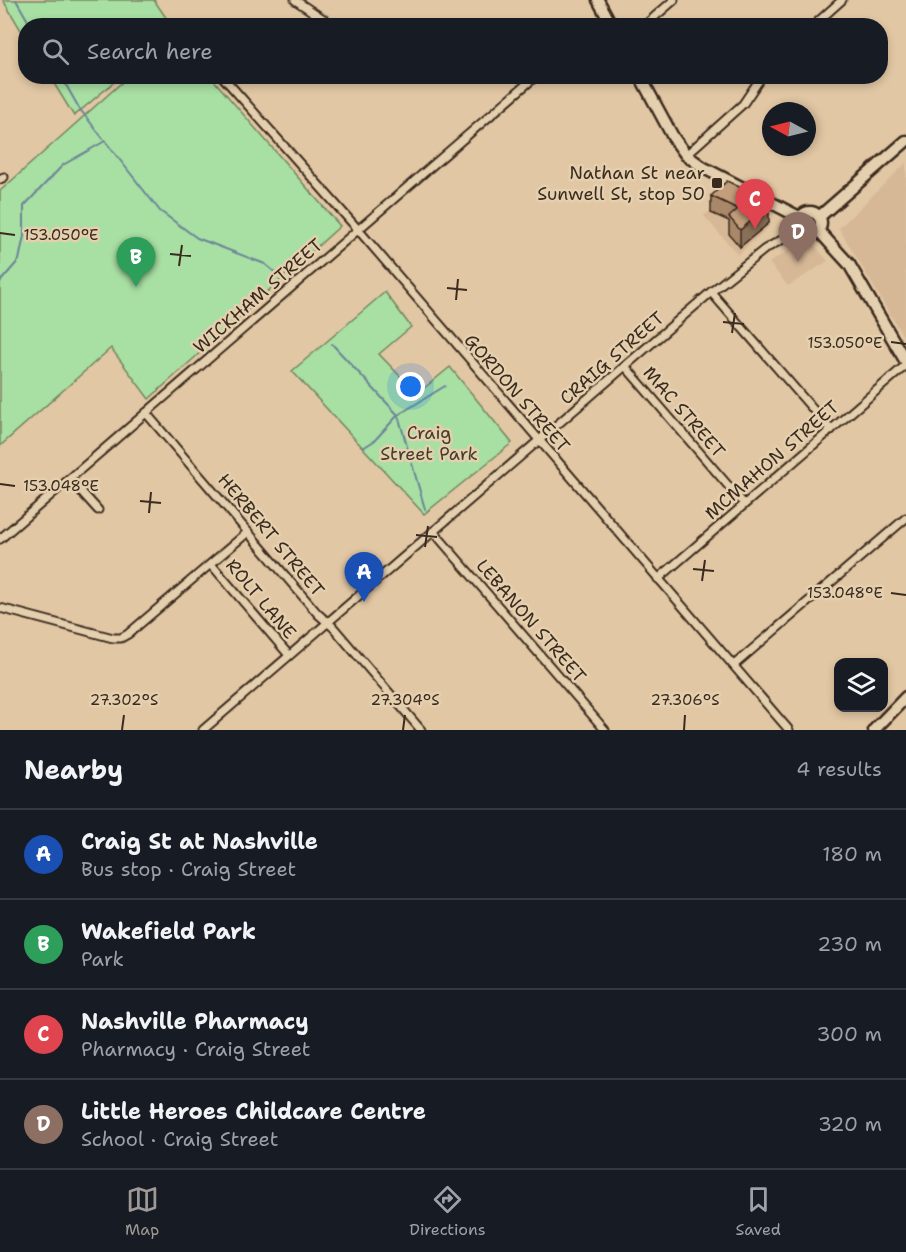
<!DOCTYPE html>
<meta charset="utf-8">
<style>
body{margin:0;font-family:"Shantell Sans",sans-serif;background:#20242c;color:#f1f3f6}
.controls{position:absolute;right:18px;bottom:18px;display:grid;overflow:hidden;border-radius:12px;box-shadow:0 3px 9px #0003}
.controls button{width:54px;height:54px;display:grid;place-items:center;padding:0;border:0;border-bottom:2px solid #363941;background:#171b24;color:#f1f3f6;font:30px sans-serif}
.compass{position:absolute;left:762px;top:102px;width:54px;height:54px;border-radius:50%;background:#171b24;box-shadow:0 3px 9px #0003;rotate:277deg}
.you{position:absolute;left:411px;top:387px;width:21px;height:21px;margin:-15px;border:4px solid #fff;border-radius:50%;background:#1a73e8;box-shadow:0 0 0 9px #1a73e833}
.badge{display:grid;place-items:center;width:39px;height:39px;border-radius:50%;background:#9f9995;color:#fff;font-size:20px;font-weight:700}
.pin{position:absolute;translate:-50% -50px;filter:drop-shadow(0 2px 3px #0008)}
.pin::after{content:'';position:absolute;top:32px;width:21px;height:18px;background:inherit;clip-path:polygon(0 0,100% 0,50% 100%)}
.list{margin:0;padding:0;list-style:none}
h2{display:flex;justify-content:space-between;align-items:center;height:78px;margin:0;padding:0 24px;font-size:26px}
h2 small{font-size:20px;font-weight:400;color:#9ea1a6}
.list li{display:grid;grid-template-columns:39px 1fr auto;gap:18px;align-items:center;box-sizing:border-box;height:90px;padding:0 24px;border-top:2px solid #363941}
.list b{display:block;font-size:22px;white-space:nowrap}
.list p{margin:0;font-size:20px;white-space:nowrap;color:#9ea1a6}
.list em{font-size:20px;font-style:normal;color:#9ea1a6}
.icon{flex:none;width:33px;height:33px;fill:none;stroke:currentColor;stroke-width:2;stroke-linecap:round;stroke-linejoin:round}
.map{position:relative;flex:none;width:906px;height:730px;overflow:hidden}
.search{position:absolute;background:#171b24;box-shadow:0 3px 9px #0003;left:18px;right:18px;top:18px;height:66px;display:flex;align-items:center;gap:15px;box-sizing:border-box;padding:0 21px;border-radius:24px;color:#9ea1a6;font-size:22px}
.sheet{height:438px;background:#171b24}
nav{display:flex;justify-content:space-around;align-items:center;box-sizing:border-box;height:84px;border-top:2px solid #363941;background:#171b24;font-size:16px;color:#9ea1a6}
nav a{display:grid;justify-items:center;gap:3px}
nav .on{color:#9f9995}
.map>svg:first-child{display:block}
.built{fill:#d6b896}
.green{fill:#a8dfa3;stroke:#728460;stroke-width:1.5}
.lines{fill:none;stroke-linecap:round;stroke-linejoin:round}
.stream{stroke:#6a8597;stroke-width:2}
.street-casing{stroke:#3b2a1e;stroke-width:11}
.secondary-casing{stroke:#3b2a1e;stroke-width:15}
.street{stroke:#e4cfae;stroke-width:7}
.secondary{stroke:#e4cfae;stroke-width:10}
.wall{fill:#a9886b;stroke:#3b2a1e;stroke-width:1.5}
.shaded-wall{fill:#896f57;stroke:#3b2a1e;stroke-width:1.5}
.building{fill:#c49e7c;stroke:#3b2a1e;stroke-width:1.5}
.ticks{fill:none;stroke:#3b2a1e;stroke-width:2}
.poi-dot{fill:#3b2a1e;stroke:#e4cfae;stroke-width:2}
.labels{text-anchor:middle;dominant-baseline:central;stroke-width:5;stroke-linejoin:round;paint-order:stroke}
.poi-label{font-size:18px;fill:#3b2a1e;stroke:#e4cfae;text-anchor:end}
.street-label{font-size:18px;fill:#3b2a1e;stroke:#e4cfae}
.park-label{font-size:18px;fill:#463c2b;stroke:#e4cfae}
.ticks-label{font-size:15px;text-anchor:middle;fill:#3b2a1e;stroke:#e4cfae;stroke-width:5;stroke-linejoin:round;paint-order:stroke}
</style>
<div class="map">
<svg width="906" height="730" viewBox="0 0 906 730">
<rect width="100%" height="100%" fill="#e2c7a4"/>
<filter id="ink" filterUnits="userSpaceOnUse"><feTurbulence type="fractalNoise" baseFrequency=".0167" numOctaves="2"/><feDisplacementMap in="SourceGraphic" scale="12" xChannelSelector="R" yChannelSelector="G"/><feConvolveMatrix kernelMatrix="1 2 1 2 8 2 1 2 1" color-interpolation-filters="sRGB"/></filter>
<g filter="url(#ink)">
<g class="built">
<polygon points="906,163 906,341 839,228"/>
<polygon points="728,196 769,217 770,226 738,255 704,216"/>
<polygon points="808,238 828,261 788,286 769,263"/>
</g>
<g class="green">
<polygon points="3,0 154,0 171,25 26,26 25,37"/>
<polygon points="50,77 120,77 74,116"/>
<polygon points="128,77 211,77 340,226 149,399 111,348 0,446 0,191"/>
<polygon points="385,292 411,327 379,354 417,394 450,367 512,443 424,514 292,371"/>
</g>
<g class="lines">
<g class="stream">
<polyline points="16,0 31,26"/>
<polyline points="61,76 79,108 160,211 197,238 265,264 283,279"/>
<polyline points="0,282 19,260 24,236 24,206 63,165 105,141"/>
<polyline points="332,344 398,415 425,509"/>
<polyline points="363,448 374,441 398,415 445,386"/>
</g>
<g class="street-casing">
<g id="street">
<polyline points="295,0 334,26"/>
<polyline points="596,26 607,16"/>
<polyline points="644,26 674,0"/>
<polyline points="813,26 842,0"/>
<polyline points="222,76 355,226 789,730"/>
<polyline points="686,155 743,104 762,76"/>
<polyline points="0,179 4,177"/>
<polyline points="711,292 831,430"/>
<polyline points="625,366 744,504"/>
<polyline points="146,413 318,614 333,627 421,730"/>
<polyline points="70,479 98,510"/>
<polyline points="433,531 605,730"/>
<polyline points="0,539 536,76"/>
<polyline points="211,564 288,654"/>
<polyline points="658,579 906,365"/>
<polyline points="0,608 113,638 121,638 128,634 248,532"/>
<polyline points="734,665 906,518"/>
<polyline points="203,730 711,292 765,249 801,229"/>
</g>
</g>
<g class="secondary-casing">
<g id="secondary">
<polyline points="598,0 612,26"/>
<polyline points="640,76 673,137 686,155 704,168 801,218"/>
<circle cx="810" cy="223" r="11"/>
<polyline points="819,217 906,141"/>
<polyline points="818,230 849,264 906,362"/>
<polyline points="874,730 906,697"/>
</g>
</g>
<use href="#street" class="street"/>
<use href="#secondary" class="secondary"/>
</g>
<polygon class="wall" points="711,196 769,223 740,247 729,234 729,221 711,213"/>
<polygon class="shaded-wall" points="769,206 769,223 740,247 740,230"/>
<polygon class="building" points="727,181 768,201 769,206 740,230 729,217 738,209 711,196"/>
</g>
<path class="ticks" d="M0,233l15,2M170,254l21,2M179,266l3,-21M447,288l20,2M456,300l2,-21M723,322l21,2M732,333l3,-20M891,342l15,2M0,484l15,2M140,501l21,2M149,513l2,-21M416,535l21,2M425,547l3,-21M693,569l21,2M702,581l3,-21M891,593l15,2M122,730l2,-15M403,730l2,-15M684,730l1,-15"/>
<rect class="poi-dot" x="711" y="177" width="12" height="12" rx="3"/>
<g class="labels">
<g class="poi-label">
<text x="705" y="173">Nathan St near<tspan x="705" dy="21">Sunwell St, stop 50</tspan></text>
</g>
<g class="street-label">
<text transform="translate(258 296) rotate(-41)">WICKHAM STREET</text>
<text transform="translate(612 358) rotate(-41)">CRAIG STREET</text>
<text transform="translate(517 393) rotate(49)">GORDON STREET</text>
<text transform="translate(684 412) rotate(49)">MAC STREET</text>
<text transform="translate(772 460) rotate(-41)">MCMAHON STREET</text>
<text transform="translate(271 535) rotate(50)">HERBERT STREET</text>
<text transform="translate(261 599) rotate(50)">ROLT LANE</text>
<text transform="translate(531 621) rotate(49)">LEBANON STREET</text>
</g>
<g class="park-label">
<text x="429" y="433">Craig<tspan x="429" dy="21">Street Park</tspan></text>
</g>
</g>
<g class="ticks-label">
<text x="61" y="240">153.050°E</text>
<text x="845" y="348">153.050°E</text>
<text x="61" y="491">153.048°E</text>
<text x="845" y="598">153.048°E</text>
<text x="124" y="705">27.302°S</text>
<text x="405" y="705">27.304°S</text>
<text x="685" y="705">27.306°S</text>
</g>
</svg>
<div class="controls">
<button><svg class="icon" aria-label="layers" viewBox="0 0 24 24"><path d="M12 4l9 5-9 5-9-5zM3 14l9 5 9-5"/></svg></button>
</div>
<svg class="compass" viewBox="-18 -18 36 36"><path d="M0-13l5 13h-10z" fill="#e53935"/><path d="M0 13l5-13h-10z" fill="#9ea1a6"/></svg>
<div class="you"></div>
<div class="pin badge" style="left:364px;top:602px;background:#1a4fb4">A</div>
<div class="pin badge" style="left:136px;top:287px;background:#2e9e5b">B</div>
<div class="pin badge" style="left:755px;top:229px;background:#e0444e">C</div>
<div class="pin badge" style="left:798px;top:262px;background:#8d6e63">D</div>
<div class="search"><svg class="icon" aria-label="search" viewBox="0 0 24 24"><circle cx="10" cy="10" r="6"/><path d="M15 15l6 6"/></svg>Search here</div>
</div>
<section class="sheet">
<h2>Nearby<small>4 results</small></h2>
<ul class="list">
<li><span class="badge" style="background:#1a4fb4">A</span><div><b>Craig St at Nashville</b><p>Bus stop · Craig Street</p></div><em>180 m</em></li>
<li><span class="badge" style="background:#2e9e5b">B</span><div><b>Wakefield Park</b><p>Park</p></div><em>230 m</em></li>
<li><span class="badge" style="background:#e0444e">C</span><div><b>Nashville Pharmacy</b><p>Pharmacy · Craig Street</p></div><em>300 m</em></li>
<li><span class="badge" style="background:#8d6e63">D</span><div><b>Little Heroes Childcare Centre</b><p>School · Craig Street</p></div><em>320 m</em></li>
</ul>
</section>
<nav>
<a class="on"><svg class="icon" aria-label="map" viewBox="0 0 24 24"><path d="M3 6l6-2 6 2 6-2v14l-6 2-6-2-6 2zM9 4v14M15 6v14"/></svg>Map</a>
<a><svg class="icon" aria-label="directions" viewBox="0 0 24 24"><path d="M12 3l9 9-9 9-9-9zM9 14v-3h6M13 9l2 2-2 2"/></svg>Directions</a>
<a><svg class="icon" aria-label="saved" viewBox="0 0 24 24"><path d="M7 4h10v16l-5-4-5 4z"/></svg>Saved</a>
</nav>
